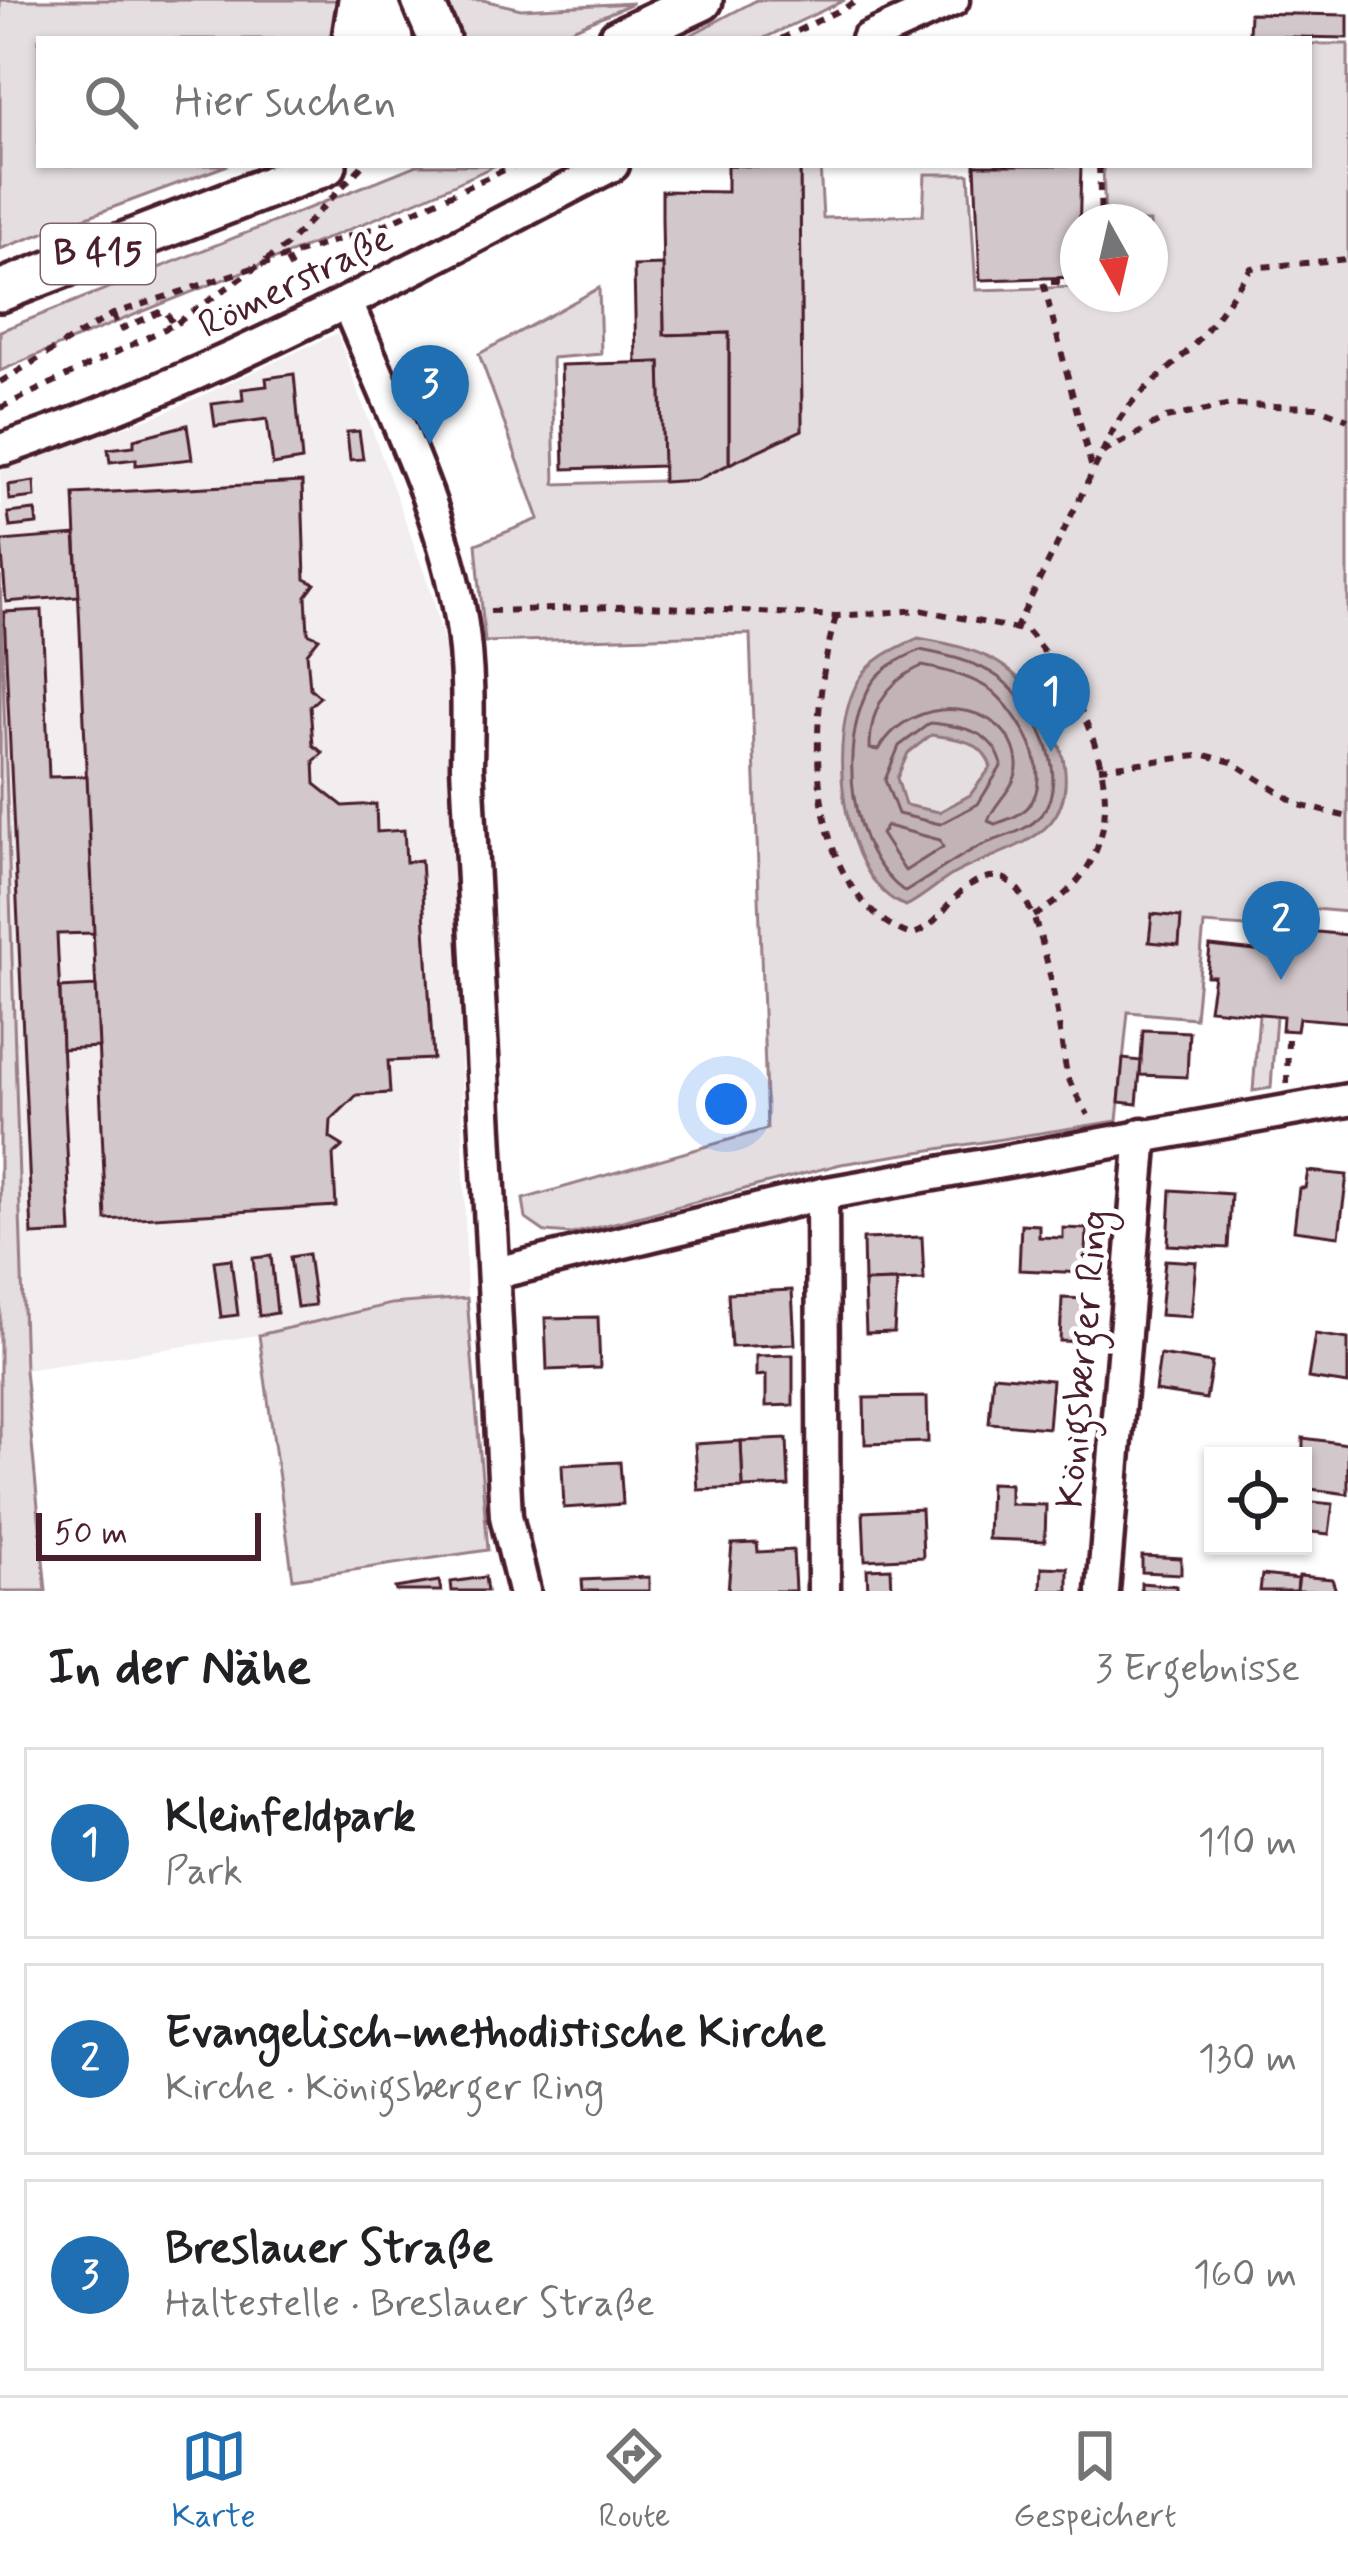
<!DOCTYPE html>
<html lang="de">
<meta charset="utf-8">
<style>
body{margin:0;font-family:Mynerve,sans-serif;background:#f6f6f6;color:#202124}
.controls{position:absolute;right:36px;bottom:36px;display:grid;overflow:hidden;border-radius:0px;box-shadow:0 3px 9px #0004}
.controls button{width:108px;height:108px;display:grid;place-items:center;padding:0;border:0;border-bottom:3px solid #e0e0e0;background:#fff;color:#202124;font:60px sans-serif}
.compass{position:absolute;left:1060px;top:204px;width:108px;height:108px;border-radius:50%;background:#fff;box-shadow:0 3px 9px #0004;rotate:172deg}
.scale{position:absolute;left:36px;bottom:30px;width:225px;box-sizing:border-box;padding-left:12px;border:6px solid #4a1f2b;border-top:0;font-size:33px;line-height:42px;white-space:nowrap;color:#4a1f2b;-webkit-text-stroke:9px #fff;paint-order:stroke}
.you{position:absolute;left:726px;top:1104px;width:42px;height:42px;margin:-30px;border:9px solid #fff;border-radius:50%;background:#1a73e8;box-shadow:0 0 0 18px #1a73e833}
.badge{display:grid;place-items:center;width:78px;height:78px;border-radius:50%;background:#1f6fb2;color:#fff;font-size:39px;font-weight:700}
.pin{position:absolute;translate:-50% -99px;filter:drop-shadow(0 3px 6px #0008)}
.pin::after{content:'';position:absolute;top:63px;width:42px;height:36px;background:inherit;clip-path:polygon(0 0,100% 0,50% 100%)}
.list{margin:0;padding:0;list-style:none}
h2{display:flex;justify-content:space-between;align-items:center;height:156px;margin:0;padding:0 48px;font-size:51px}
h2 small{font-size:39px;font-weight:400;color:#757577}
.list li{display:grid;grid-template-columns:78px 1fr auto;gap:36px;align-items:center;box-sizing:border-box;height:192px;margin:0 24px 24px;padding:0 24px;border:3px solid #e0e0e0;border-radius:0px}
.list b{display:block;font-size:45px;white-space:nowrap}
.list p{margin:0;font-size:39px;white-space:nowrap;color:#757577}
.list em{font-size:39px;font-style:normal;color:#757577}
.icon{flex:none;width:66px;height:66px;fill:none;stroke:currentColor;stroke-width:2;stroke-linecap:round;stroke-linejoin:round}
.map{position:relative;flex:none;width:1348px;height:1591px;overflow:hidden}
.search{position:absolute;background:#fff;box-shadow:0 3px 9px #0004;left:36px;right:36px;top:36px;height:132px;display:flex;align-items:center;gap:30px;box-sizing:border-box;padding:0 42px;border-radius:0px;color:#757577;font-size:45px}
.sheet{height:804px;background:#fff}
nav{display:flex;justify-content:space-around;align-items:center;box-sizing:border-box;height:168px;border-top:3px solid #e0e0e0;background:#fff;font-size:33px;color:#757577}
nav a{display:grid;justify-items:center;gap:6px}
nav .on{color:#1f6fb2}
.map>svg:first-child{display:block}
.built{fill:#f2eeef}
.green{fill:#e5dee0;stroke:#987e86;stroke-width:3}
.water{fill:#c1b3b6;stroke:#91787e;stroke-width:3;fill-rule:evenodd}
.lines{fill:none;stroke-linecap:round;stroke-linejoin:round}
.shore{stroke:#7a5a63;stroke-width:3}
.building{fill:#d2c7cb;stroke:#4a1f2b;stroke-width:3}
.minor-casing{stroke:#4a1f2b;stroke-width:39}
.major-casing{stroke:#4a1f2b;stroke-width:48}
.path{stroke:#4a1f2b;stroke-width:6;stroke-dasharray:9 9;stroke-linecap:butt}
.minor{stroke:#fff;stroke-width:30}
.major{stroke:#fff;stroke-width:39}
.path-bridge{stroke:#4a1f2b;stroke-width:6;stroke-dasharray:9 9;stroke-linecap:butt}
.labels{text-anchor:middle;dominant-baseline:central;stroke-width:10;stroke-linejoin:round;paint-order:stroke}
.shield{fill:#fff;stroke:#80626b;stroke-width:3}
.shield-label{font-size:36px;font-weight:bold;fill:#4a1f2b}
.street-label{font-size:39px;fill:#4a1f2b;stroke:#fff}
</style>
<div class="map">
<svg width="1348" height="1591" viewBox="0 0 1348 1591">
<rect width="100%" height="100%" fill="#fff"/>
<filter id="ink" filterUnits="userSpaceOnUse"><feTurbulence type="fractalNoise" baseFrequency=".00833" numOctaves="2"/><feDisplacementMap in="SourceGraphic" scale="24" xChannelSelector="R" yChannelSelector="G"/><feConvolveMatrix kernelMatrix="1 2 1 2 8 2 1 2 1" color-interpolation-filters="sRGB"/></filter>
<g filter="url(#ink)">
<polygon class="built" points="337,333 433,597 452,678 467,1298 391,1304 259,1335 25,1370 0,469 164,413"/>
<g class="green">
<polygon points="0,0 337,0 333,39 39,39 39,165 228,165 0,249"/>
<polygon points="444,0 483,0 521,9 633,3 549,39 457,39"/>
<polygon points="757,0 845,0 762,39 683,39"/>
<polygon points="1309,44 1348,44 1348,912 1259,904 1257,918 1247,917 1246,927 1204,924 1195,1018 1128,1012 1117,1121 841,1164 572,1234 545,1232 526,1219 523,1199 767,1129 750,634 485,642 476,544 539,519 479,354 599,288 601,354 552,358 555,484 697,480 802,430 800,168 820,165 823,218 923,215 925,174 969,174 976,290 1078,287 1078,294 1150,294 1150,222 1105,222 1103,165 1309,165"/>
<path d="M417,165h79c-162,77 -332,133 -496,206v-40z"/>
<polygon points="0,576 25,1370 46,1591 0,1591"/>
<polygon points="1259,1014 1276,1015 1271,1088 1253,1091"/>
<polygon points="467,1298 488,1550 293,1579 259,1335 391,1304"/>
</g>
<path class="water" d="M918,638c29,5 64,12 88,30 40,29 83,110 44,155 -23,26 -68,34 -98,52 -16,10 -30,23 -46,31 -67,-24 -80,-172 -47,-226 13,-22 37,-32 59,-42zM931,735c25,3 52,5 60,32l-21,28 -31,17 -34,-7 -8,-27 11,-25z"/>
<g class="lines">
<g class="shore">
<path d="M920,650c26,5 57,12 78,27 36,26 75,98 43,138 -15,19 -45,22 -65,33 -25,13 -47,30 -71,44 -56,-40 -67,-143 -37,-202 10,-21 32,-31 52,-40z"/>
<path d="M922,666c23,4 51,11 70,25 27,22 64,83 36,116 -8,9 -22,13 -33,17l-7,-3c6,-19 31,-35 29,-58 -6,-64 -105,-73 -138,-13l-9,-1c0,-40 16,-67 52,-83z"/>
<path d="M930,723c31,3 63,7 72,42l-24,39 -38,20 -42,-10 -13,-34 14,-34z"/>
<polygon points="887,826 940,840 943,847 905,871 881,834"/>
</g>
</g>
<g class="building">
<polygon points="1250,13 1348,15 1348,38 1249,36"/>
<polygon points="727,165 800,168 802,430 729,464 729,333 664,335 662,218 662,191 727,192"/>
<polygon points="975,165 1081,165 1078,277 980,280"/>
<polygon points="663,265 664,335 729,333 729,464 697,480 663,482 660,362 636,363 634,266"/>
<polygon points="660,362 663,466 564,469 561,365"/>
<polygon points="294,374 302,460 273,465 267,419 215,426 212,404 243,400 242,389 267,386 266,378"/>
<polygon points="187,425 192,459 136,465 136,459 110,462 108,449 134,446 134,439"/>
<polygon points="359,431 363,459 350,460 347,432"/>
<polygon points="34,481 35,497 9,500 8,485"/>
<polygon points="302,482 305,579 315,584 306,596 308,633 319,638 307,653 310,688 320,697 310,706 313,745 323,753 314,761 315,784 343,806 376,804 377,832 404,830 406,862 421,860 433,1059 388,1061 390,1093 357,1095 331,1120 330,1138 343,1146 333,1155 336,1206 106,1220 74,494"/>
<polygon points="35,510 37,524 10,527 8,513"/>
<polygon points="75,535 79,596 6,602 1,541"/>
<polygon points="42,610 49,777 87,776 94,933 57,934 71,1233 32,1235 4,612"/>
<polygon points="1152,914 1181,917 1179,945 1149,942"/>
<polygon points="1259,926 1348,935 1348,1022 1299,1018 1297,1031 1282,1030 1283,1016 1209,1009 1214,976 1207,976 1210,946 1256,951"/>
<polygon points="96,986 99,1047 62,1049 60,988"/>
<polygon points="1143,1030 1189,1032 1187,1077 1140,1075"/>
<polygon points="1123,1059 1141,1061 1137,1104 1119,1102"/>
<polygon points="1308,1171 1347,1175 1339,1236 1294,1230 1299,1188 1305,1188"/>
<polygon points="1171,1190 1231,1194 1228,1248 1168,1245"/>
<polygon points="1021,1224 1039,1225 1039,1237 1063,1238 1063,1228 1087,1229 1085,1273 1019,1270"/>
<polygon points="922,1237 924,1280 864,1282 863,1239"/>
<polygon points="308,1254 315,1305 297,1307 290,1257"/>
<polygon points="271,1256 277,1313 259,1316 253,1258"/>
<polygon points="231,1259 238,1315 221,1317 214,1261"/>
<polygon points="1165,1260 1196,1262 1191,1317 1160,1315"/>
<polygon points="897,1281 894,1332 866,1333 864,1282"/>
<polygon points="792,1290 795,1344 731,1347 728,1293"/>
<polygon points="1062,1298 1088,1299 1086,1342 1060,1341"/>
<polygon points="598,1317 600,1368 547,1370 545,1318"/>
<polygon points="1315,1334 1348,1339 1348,1384 1308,1378"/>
<polygon points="793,1355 793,1405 766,1406 766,1375 756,1376 756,1356"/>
<polygon points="1160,1355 1212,1363 1206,1399 1155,1391"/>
<polygon points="993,1375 1052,1380 1048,1428 989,1423"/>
<polygon points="927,1397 928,1442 865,1444 864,1398"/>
<polygon points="1303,1438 1348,1444 1348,1494 1303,1488"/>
<polygon points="787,1439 789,1486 743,1488 741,1441"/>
<polygon points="741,1441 743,1488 698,1490 695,1444"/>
<polygon points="620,1462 623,1504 564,1508 562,1465"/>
<polygon points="990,1483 1010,1484 1010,1504 1046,1505 1045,1541 988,1539"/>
<polygon points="1303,1501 1333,1504 1329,1534 1303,1531"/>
<polygon points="921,1509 923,1557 865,1560 863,1512"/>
<polygon points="757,1543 758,1552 793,1550 795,1591 728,1591 732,1544"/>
<polygon points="1142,1556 1181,1558 1181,1574 1142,1572"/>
<polygon points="1042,1567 1068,1568 1068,1591 1041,1591"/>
<polygon points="891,1568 892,1591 868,1591 867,1569"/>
<polygon points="1262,1575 1298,1579 1297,1591 1260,1591"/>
<polygon points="1299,1576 1332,1579 1336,1591 1297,1591"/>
<polygon points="485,1577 487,1591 452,1591 451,1582"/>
<polygon points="649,1577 649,1591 583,1591 582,1580"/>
<polygon points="439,1581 441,1591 396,1591 395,1588"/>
<polygon points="1141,1583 1176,1586 1176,1591 1141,1591"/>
</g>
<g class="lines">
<g class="minor-casing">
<g id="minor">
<polyline points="867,39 953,0"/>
<path d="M348,305c41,100 95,205 113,313 8,50 7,98 6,148l39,750 18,75"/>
<path d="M4,449c214,-72 409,-181 609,-284"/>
<polyline points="822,1194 824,1591"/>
<polyline points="496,1273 822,1194 1348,1100"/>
<polyline points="1103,1591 1142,1134"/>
</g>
</g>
<g class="major-casing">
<g id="major">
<polyline points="376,0 392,39"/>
<polyline points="422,0 439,39"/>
<polyline points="353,39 359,0"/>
<polyline points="619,39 702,0"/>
<polyline points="0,291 326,165"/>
</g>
</g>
<g class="path">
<polyline points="781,39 860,0"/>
<polyline points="1099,165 1101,222"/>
<polyline points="287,260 305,294"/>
<polyline points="1078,282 1043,282 1092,469"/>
<polyline points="113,314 119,330 165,310 174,325"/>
<polyline points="0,382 113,314 386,224 515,165"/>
<polyline points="0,408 177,323"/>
<path d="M1102,453c26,-59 43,-60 85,-101 25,-25 44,-56 64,-84l97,-9"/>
<path d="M490,611l157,-5 189,10 85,-6 106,21c74,84 128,220 5,286"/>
<path d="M836,617c-28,92 -37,277 75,318 34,-10 40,-51 79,-58 56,-9 68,160 77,196 4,15 14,29 21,42"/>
<polyline points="1015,630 1102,453 1166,418 1231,405 1317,407 1348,419"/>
<polyline points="1099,768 1205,755 1232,762 1299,805 1348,817"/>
<polyline points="1287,1084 1288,1036"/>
</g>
<use href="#minor" class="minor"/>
<use href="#major" class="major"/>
<polyline class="path-bridge" points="177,323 285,247 363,165"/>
</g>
</g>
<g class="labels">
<rect class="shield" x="41" y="224" width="114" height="60" rx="9"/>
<g class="shield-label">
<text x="98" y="254">B 415</text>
</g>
<g class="street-label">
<text transform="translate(296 283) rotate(-26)">Römerstraße</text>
<text transform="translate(1084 1359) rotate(-85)">Königsberger Ring</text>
</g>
</g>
</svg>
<div class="controls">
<button><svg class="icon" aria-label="locate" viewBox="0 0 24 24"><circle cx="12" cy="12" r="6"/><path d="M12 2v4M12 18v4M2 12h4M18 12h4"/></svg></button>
</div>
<svg class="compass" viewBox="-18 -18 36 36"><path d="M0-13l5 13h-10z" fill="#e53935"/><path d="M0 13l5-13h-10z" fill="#757577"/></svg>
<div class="scale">50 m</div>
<div class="you"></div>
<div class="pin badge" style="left:1051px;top:752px">1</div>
<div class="pin badge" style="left:1281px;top:980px">2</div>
<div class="pin badge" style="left:430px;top:444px">3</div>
<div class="search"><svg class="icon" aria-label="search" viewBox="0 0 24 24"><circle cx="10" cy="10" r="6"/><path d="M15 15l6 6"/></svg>Hier suchen</div>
</div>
<section class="sheet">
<h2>In der Nähe<small>3 Ergebnisse</small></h2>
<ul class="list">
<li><span class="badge">1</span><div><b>Kleinfeldpark</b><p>Park</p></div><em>110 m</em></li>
<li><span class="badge">2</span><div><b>Evangelisch-methodistische Kirche</b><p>Kirche · Königsberger Ring</p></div><em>130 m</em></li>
<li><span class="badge">3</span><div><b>Breslauer Straße</b><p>Haltestelle · Breslauer Straße</p></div><em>160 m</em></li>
</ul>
</section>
<nav>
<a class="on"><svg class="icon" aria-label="map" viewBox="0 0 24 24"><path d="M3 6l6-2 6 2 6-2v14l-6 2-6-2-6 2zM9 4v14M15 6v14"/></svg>Karte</a>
<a><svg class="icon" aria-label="directions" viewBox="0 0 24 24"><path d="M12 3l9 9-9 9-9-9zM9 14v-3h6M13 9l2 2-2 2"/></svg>Route</a>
<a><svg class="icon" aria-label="saved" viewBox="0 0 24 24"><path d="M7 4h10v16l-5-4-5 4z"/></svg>Gespeichert</a>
</nav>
